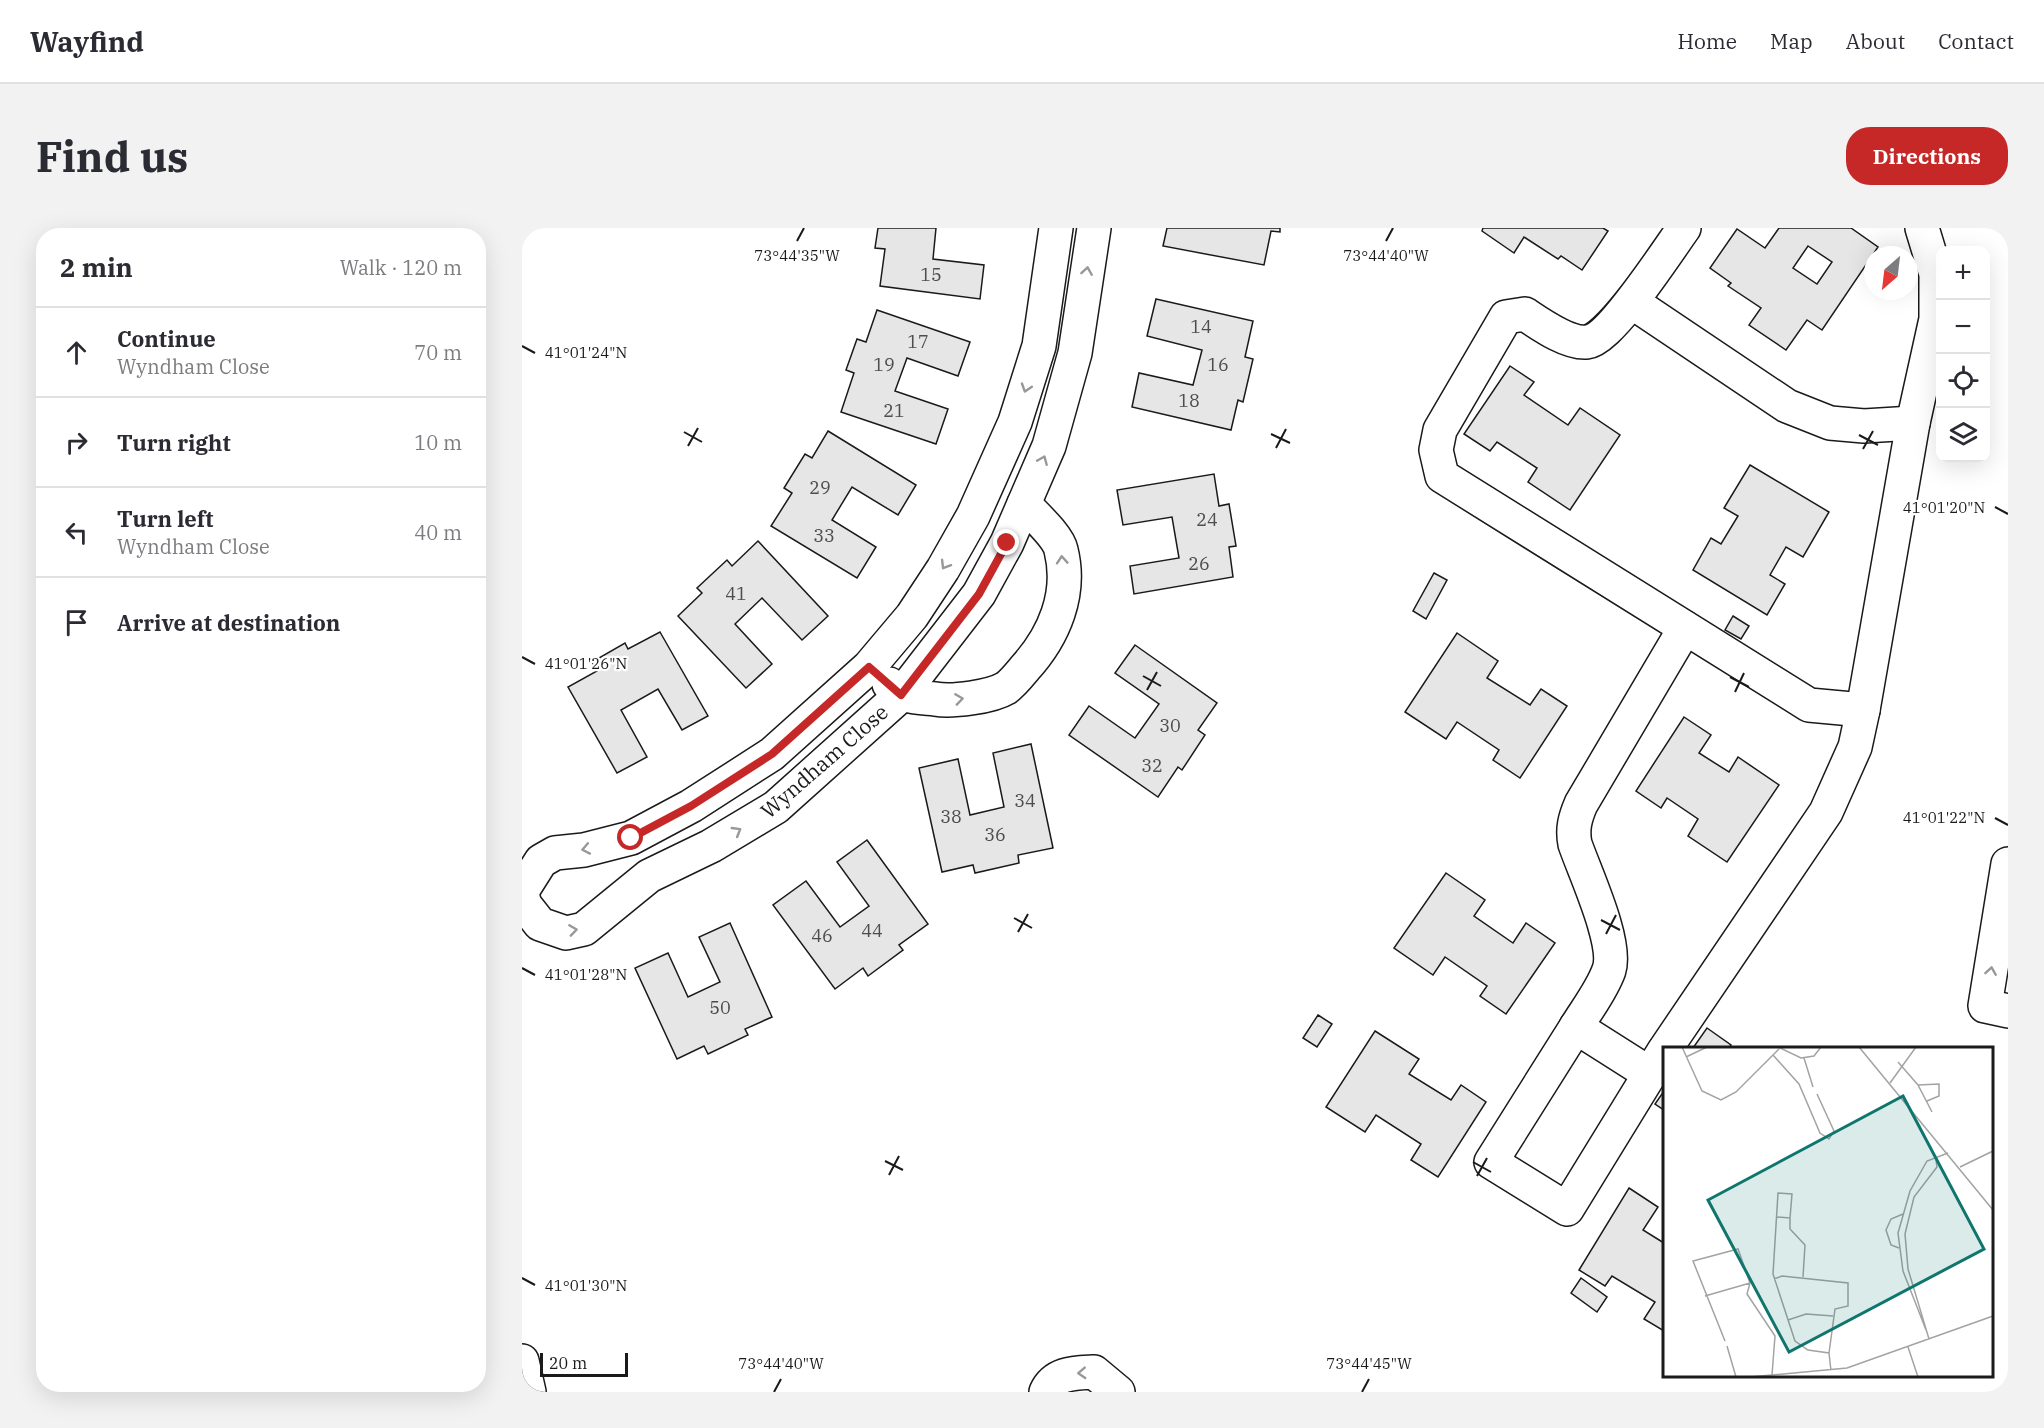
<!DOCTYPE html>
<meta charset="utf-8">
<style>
body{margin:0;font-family:"IBM Plex Serif",serif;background:#f2f2f3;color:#2b2b33}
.controls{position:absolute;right:18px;top:18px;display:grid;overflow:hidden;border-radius:12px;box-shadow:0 6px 24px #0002}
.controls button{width:54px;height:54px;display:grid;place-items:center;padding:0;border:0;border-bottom:2px solid #e1e1e2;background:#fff;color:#2b2b33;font:30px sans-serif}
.compass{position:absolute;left:1342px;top:18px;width:54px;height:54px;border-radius:50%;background:#fff;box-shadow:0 6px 24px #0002;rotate:208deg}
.scale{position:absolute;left:18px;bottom:15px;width:88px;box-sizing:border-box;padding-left:6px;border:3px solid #1a1a1a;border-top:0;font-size:16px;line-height:21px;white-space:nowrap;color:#1a1a1a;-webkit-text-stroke:4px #fff;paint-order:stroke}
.stop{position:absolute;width:18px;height:18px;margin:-14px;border:4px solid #c62828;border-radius:50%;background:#fff}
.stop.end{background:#c62828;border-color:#fff;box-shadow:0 2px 6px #0008}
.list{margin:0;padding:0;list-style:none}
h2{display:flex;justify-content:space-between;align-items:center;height:78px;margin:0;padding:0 24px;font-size:26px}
h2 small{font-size:20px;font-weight:400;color:#7c7c81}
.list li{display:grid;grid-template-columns:39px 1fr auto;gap:18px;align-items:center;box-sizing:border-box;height:90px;padding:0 24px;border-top:2px solid #e1e1e2}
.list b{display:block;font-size:22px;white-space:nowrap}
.list p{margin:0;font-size:20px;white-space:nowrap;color:#7c7c81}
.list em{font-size:20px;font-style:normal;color:#7c7c81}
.icon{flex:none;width:33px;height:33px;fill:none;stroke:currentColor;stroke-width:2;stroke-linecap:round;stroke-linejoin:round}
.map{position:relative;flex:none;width:1486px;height:1164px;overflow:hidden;border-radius:24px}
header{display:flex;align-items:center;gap:36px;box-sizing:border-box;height:84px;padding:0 30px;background:#fff;border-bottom:2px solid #e1e1e2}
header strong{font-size:28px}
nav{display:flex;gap:33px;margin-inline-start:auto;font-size:21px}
.intro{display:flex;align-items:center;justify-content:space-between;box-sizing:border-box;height:144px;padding:0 36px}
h1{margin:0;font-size:42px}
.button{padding:15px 27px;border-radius:24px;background:#c62828;color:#fff;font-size:21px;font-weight:700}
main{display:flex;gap:36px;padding:0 36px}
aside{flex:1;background:#fff;border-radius:24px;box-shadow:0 6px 24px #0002}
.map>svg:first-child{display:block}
.building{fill:#e6e6e6;stroke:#1a1a1a;stroke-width:1.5;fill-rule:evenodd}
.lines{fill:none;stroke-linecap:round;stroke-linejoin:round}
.minor-casing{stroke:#1a1a1a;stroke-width:36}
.major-casing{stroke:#1a1a1a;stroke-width:36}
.minor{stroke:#fff;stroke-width:33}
.major{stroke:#fff;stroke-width:33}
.oneway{stroke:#989898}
.route{stroke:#c62828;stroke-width:8}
.ticks{fill:none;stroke:#1a1a1a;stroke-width:2}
.labels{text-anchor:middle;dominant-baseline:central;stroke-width:4.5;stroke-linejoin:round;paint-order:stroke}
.number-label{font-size:18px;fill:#4d4d4d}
.street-label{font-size:21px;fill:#1a1a1a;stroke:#fff}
.inset-road{fill:none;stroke:#a3a3a3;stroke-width:1.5}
.view{fill:#0f766e;fill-opacity:0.15;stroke:#0f766e;stroke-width:3}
.inset-edge{fill:none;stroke:#1a1a1a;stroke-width:3}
.ticks-label{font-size:15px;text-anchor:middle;fill:#1a1a1a;stroke:#fff;stroke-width:4.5;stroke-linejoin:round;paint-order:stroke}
</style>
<header>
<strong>Wayfind</strong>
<nav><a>Home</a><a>Map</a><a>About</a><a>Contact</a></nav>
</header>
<div class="intro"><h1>Find us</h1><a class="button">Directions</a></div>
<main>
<aside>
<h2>2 min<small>Walk · 120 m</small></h2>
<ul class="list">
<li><svg class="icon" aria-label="ahead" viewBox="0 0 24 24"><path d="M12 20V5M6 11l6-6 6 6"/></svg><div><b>Continue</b><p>Wyndham Close</p></div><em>70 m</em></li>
<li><svg class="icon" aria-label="right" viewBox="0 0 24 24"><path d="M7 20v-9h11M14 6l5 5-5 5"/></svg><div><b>Turn right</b></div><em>10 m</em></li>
<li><svg class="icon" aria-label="left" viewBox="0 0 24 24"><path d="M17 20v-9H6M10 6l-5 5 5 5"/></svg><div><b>Turn left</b><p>Wyndham Close</p></div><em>40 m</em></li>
<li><svg class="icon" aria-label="arrive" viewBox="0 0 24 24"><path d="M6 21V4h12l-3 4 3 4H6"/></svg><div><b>Arrive at destination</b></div></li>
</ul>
</aside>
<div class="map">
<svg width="1486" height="1164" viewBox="0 0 1486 1164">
<rect width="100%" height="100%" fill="#fff"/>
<g class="building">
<polygon points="356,0 414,0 411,31 462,37 458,71 358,58 363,21 353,20"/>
<polygon points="645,0 758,0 758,4 749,3 742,37 641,18"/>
<polygon points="961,0 1081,0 1086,3 1060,42 1039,28 1036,31 1002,9 992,25 960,3"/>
<path d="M1257,0h72l27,19 -56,83 -15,-10 -21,30 -37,-25 12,-17 -33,-22 3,-3 -21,-15 27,-39 28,19zM1286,18l24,16 -15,22 -24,-16z"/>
<polygon points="634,71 731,93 723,129 731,131 721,174 716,172 709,202 610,179 617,145 671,157 680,122 625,108"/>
<polygon points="355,82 448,114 436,148 385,130 373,163 426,181 414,216 319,184 332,145 324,142 335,111 344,114"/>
<polygon points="988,138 1012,154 1002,167 1046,197 1058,180 1098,207 1048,282 1006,254 1015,240 975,214 968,223 942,206"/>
<polygon points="306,203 394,257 376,287 330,259 310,292 354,319 335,350 249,298 270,265 262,260 283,226 290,230"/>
<polygon points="1228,237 1307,284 1281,329 1264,319 1248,347 1263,356 1245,387 1171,342 1189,310 1199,316 1216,288 1202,280"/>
<polygon points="692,246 697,278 707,276 714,318 707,319 711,349 612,366 608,338 657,330 650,289 601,297 595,262"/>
<polygon points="236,313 306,388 280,412 240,370 213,396 250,436 224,460 156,388 180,365 175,360 205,332 210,338"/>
<polygon points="912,345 925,352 904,391 891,383"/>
<polygon points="1211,388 1227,398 1219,411 1203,402"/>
<polygon points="138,404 186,488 160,502 136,461 99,482 125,529 95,545 46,459 75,443 70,434 103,415 106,421"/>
<polygon points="935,405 976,433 965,450 1008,477 1019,461 1045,478 998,550 971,532 977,522 935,494 924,511 883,484"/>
<polygon points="613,417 695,475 676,502 683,507 660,542 656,539 636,569 547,507 567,478 613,510 637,476 593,445"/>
<polygon points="1162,489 1189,507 1177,525 1207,544 1216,529 1257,557 1205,634 1166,608 1176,591 1145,570 1139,580 1114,563"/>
<polygon points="509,516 531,620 496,627 497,635 453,645 451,637 420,644 397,540 436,531 448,587 482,579 471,525"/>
<polygon points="345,612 406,696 377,717 381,722 346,748 341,740 313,761 251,677 284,653 318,699 347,678 315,634"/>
<polygon points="924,645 963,672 952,688 991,715 1004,695 1033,715 984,786 958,768 965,758 923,729 911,747 872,720"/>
<polygon points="208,695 250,789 223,801 226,807 186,826 182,818 155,831 113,740 146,725 166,769 198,754 177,709"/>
<polygon points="796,787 810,796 795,819 781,810"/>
<polygon points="1185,800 1209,817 1207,820 1171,820"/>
<polygon points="853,803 897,831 887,846 929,872 939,857 964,874 916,949 889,932 899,916 854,887 843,904 804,879"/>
<polygon points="1142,863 1142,882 1133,876"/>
<polygon points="1107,960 1136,979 1121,1002 1142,1015 1142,1103 1122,1091 1133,1074 1090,1048 1083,1058 1057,1042"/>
<polygon points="1059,1050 1085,1069 1075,1084 1049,1065"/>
</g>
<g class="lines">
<g class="minor-casing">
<g id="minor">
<path d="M1162,0c-16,22 -73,111 -97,114 -19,2 -47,-18 -62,-28l-19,3 -66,113 -4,20 6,26 367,229 54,5"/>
<polyline points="1110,74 1265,178 1308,195 1342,198 1391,195"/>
<path d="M367,456c16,14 25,13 46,15 17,3 56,-2 71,-11 7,-5 14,-14 19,-20 29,-32 47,-74 36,-118 -3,-14 -27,-35 -37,-46"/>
<polyline points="1486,636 1463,778 1486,783"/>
<polyline points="0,663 19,633 33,625 62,622 109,610 169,578 250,526 347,439 390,388 421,341 451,288 493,194 517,118 534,0"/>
<polyline points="0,666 3,677 18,696 44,705 62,701 127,648 189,618 254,579 379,467 457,366 485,315 527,218 553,125 572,0"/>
<path d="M1054,799c11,-18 26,-37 33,-57 9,-27 -24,-97 -34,-126 -3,-15 0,-26 6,-40l104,-176"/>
<polyline points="1144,820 1304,584 1333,519 1341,482 1391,195 1414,91 1414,46 1400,0"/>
<polyline points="1128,846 1054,799 969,934 1045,981 1142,823"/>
<path d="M524,1164c9,-20 30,-19 48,-20l24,20"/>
</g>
</g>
<g class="major-casing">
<polyline id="major" points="0,1133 7,1164"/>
</g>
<use href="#minor" class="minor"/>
<use href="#major" class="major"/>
</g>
<defs><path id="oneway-chevron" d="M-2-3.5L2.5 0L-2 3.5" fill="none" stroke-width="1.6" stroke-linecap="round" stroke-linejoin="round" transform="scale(1.5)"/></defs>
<g class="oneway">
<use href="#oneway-chevron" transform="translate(565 43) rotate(-81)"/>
<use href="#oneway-chevron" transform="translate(504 160) rotate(108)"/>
<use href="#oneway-chevron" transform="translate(521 232) rotate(-67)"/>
<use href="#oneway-chevron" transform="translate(540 332) rotate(-94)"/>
<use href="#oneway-chevron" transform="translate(423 337) rotate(121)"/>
<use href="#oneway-chevron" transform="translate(437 471) rotate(-8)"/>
<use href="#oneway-chevron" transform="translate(215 603) rotate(-31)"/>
<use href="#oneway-chevron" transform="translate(64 621) rotate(169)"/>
<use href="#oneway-chevron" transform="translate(51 702) rotate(-8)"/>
<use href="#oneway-chevron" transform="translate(1469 743) rotate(-81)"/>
<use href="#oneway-chevron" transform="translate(560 1145) rotate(177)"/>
</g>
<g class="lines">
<polyline class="route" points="109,610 169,578 250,526 347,439 379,467 457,366 485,315"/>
</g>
<path class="ticks" d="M275,13l7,-13M864,13l7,-13M0,118l13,7M162,204l18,10M749,206l19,9M1337,207l19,10M166,218l10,-18M754,220l10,-19M1341,221l10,-18M1473,279l13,7M0,429l13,7M621,448l18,10M1208,449l19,10M625,462l10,-18M1213,464l9,-19M1473,590l13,7M492,690l18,10M1079,692l19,10M496,704l10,-18M1084,706l10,-19M0,740l13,7M363,933l18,9M951,934l18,10M367,947l10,-19M955,948l10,-18M0,1050l13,7M252,1164l7,-13M840,1164l7,-13"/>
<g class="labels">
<g class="number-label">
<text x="409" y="46">15</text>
<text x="679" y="98">14</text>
<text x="396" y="113">17</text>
<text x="362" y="136">19</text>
<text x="696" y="136">16</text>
<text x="667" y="172">18</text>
<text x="372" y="182">21</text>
<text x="298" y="259">29</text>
<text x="685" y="291">24</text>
<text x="302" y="307">33</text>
<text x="677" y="335">26</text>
<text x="214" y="365">41</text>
<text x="648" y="497">30</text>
<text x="630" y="537">32</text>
<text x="503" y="572">34</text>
<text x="429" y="588">38</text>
<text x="473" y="606">36</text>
<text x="350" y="702">44</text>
<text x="300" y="707">46</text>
<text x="198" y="779">50</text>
</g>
<g class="street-label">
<text transform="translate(302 533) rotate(-41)">Wyndham Close</text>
</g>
</g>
<g transform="translate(1141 819)">
<rect width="330" height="330" fill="#fff"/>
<path class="inset-road" d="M19,0l20,44 19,9 15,-8 43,-43M115,0l23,11 13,-2 7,-9M196,0l134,163M110,8l26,29 21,49 9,6 5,-8 -17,-37M23,10l21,-10M141,11l9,29M235,15l20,23 14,27M227,36l26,-36M255,38l21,-1v12l-12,5M297,120l33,-16M114,170l13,1 2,-24 -14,-1 -5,81 22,67 13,9 21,3 2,18M127,171v11l15,16 -2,32M236,201l-8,-3 -5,-15 5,-11 12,-5M111,232l8,-3 66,7v23l-13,3 -6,44M42,249l45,-13M125,273l18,-6 27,2M263,283l-23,-59 -5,-38 12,-42 17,-30 21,-8M266,292l-21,-70 -3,-35 9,-37 23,-30 -1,-7M62,294l-32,-80 45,-12 12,34 -3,11 28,42 -3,39M64,299l9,31M245,300l10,30M87,330l97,-9 146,-52"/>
<path class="view" d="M240,49l81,153 -195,103 -81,-152z"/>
<rect width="330" height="330" class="inset-edge"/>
</g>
<g class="ticks-label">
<text x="275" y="33">73°44'35"W</text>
<text x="864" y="33">73°44'40"W</text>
<text x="64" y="130">41°01'24"N</text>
<text x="1422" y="285">41°01'20"N</text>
<text x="64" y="441">41°01'26"N</text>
<text x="1422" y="595">41°01'22"N</text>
<text x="64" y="752">41°01'28"N</text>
<text x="64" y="1063">41°01'30"N</text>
<text x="259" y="1141">73°44'40"W</text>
<text x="847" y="1141">73°44'45"W</text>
</g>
</svg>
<div class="controls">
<button>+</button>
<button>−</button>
<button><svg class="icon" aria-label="locate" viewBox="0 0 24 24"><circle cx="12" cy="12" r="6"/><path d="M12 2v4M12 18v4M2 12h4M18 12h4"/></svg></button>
<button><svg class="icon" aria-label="layers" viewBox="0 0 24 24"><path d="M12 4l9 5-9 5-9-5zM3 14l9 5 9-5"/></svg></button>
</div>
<svg class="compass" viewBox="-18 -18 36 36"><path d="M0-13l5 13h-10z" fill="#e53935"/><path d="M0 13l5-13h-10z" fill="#7c7c81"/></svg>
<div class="scale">20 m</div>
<div class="stop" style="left:109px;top:610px"></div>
<div class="stop end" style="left:485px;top:315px"></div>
</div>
</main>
